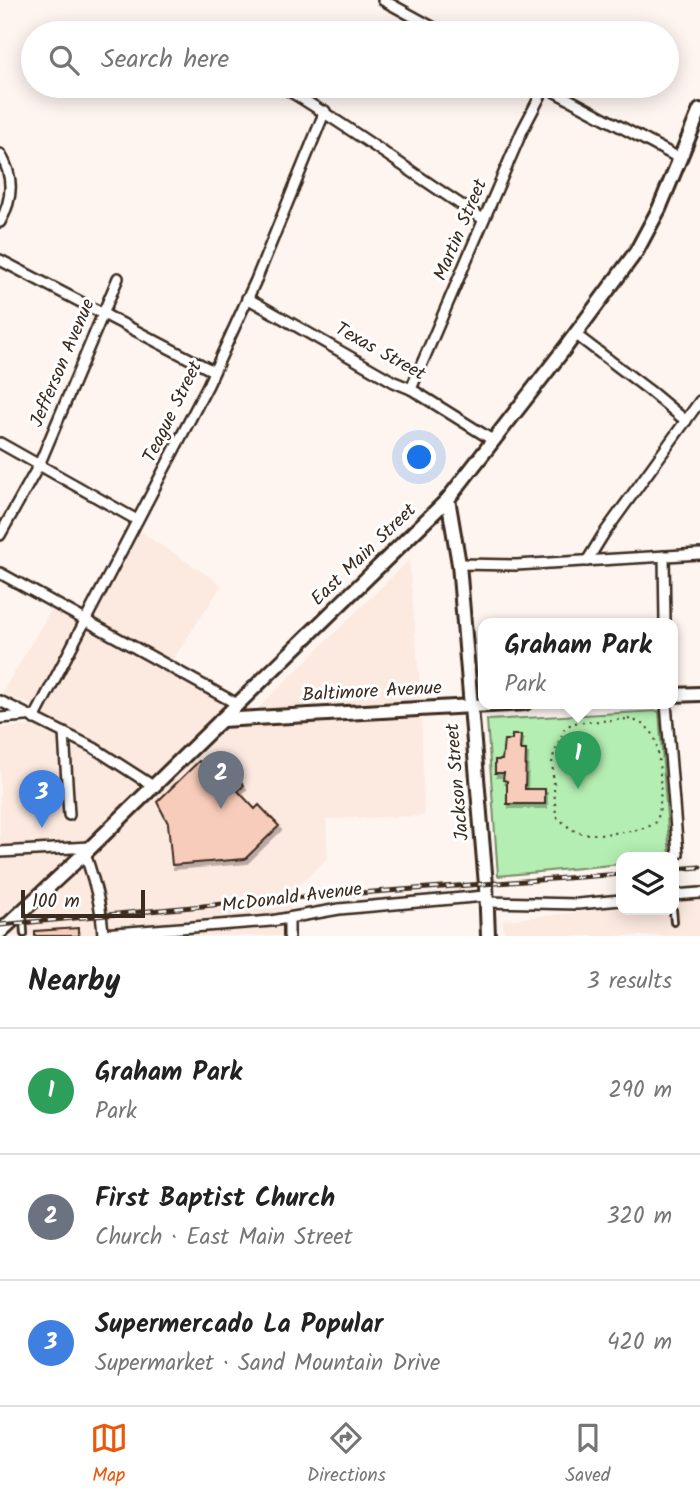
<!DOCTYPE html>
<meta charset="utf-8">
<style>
body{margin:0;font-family:Kalam,sans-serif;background:#f6f6f6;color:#222}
.controls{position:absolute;right:21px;bottom:21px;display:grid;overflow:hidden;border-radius:14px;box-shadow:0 4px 18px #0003}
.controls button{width:63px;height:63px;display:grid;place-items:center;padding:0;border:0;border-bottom:2px solid #e0e0e0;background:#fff;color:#222;font:35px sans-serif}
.scale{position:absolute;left:21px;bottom:18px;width:124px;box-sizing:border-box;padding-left:7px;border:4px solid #3b2a1e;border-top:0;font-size:19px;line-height:24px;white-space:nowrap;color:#3b2a1e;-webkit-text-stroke:5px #fff;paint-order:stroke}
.you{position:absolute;left:420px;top:458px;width:24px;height:24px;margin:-18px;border:5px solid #fff;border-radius:50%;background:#1a73e8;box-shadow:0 0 0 10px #1a73e833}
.badge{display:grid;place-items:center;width:46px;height:46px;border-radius:50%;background:#ea580c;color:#fff;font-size:23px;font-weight:700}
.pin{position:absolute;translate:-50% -58px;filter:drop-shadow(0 2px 4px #0008)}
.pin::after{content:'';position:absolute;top:37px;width:24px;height:21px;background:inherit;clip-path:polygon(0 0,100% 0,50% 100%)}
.popup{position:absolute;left:478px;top:618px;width:200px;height:91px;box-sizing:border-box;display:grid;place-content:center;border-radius:14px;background:#fff;filter:drop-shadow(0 2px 5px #0005);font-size:23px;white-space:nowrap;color:#767676}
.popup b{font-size:26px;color:#222}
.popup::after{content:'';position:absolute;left:50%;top:100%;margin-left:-14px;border:14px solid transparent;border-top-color:#fff}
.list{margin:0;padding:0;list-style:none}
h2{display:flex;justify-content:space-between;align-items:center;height:91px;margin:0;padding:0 28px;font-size:30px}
h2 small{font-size:23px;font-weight:400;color:#767676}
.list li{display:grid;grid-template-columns:46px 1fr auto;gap:21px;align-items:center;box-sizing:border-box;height:126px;padding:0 28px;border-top:2px solid #e0e0e0}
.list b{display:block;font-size:26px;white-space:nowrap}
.list p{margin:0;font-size:23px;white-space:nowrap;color:#767676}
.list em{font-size:23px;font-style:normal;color:#767676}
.icon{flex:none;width:38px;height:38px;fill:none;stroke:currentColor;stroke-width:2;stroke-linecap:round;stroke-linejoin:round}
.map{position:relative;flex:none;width:700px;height:936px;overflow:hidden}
.search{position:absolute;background:#fff;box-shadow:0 4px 18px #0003;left:21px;right:21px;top:21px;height:77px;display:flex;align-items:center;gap:18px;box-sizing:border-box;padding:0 24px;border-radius:38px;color:#767676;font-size:26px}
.sheet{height:469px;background:#fff}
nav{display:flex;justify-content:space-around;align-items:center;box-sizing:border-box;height:98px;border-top:2px solid #e0e0e0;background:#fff;font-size:19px;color:#767676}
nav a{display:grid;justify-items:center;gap:4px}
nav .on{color:#ea580c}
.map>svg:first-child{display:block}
.built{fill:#fce9e0}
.green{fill:#b4eeb2;stroke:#788c68;stroke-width:2}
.building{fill:#f8ccba;stroke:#3b2a1e;stroke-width:2;filter:url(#shadow)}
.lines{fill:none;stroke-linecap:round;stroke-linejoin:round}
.lane-casing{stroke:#3b2a1e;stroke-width:10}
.street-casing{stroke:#3b2a1e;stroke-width:14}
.secondary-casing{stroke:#3b2a1e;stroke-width:18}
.path{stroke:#3b2a1e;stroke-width:2;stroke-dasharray:2 5;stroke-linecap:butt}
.lane{stroke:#fff;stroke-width:4.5}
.street{stroke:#fff;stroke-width:9}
.secondary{stroke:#fff;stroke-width:12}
.rail-casing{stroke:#3b2a1e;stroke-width:5}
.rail{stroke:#fff;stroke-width:2.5;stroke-dasharray:8;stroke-linecap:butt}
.labels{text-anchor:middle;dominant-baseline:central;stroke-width:6;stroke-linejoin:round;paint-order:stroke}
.street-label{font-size:19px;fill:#3b2a1e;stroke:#fff}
</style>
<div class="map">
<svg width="700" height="936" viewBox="0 0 700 936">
<defs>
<filter id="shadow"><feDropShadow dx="2" dy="4" stdDeviation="0" flood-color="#0004"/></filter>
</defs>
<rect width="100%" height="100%" fill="#fef5f1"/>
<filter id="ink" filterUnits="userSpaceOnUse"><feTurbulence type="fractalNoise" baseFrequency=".0143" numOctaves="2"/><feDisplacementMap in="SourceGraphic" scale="14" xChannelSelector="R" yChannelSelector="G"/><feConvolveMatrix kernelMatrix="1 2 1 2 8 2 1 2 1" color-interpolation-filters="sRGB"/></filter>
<g filter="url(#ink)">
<g class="built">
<polygon points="130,525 222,585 172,661 256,710 409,560 421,699 424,816 326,819 328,857 289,895 291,936 0,936 0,728 29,726 35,707 2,693 59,597 85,610"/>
<polygon points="700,900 700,936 504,936 503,920 621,908 621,910 674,910 674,902"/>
</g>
<polygon class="green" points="659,711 670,857 621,857 621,864 498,876 487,720"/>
<g class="building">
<polygon points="512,735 521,735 520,750 526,750 525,789 545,789 545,804 507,804 507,781 503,780 504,773 495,773 495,760 502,760 504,740 512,740"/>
<polygon points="215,754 244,785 238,791 255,809 259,805 279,826 245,859 172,865 168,823 157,802 199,761 204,764"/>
<polygon points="78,928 78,936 35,936 35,931"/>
</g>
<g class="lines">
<g class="lane-casing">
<g id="lane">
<polyline points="673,910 674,922"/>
<polyline points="23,916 24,934"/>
</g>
</g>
<g class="street-casing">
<g id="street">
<polyline points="383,0 443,33"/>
<polyline points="256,33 257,30"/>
<path d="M281,86c70,41 134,90 202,133"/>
<polyline points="544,86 679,158"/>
<path d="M0,154c14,22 13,45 0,68"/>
<polyline points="0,260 213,371"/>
<polyline points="247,298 394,382 411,389 494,441"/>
<polyline points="575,334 650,391 686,421"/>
<polyline points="411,389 522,131 545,87"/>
<polyline points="0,443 137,520"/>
<polyline points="0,535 39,465 118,278"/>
<polyline points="664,556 665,623"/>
<polyline points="587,561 603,535 700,401"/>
<polyline points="459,564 516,565 700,554"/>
<polyline points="0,573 237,704"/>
<polyline points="0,701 94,748 153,786"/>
<polyline points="666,703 678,854"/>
<polyline points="0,718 26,716"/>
<polyline points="34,719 208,385 256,280 325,111"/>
<polyline points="64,733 69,815"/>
<polyline points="0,852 90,847"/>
<path d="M85,853c9,28 17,54 18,83"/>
<polyline points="674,895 700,893"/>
<polyline points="486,902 578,904 621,900"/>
<polyline points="289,918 289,936"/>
<polyline points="103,934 271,921 339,909 485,896"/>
</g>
</g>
<g class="secondary-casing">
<g id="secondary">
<polyline points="448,499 459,564 486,885 488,936"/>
<polyline points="672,695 700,694"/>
<polyline points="221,720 525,703"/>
<polyline points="0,932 85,853 448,499 565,348 636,252 659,209 700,110"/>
</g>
</g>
<path class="path" d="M628,719c10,2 21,7 26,17 6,13 10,74 2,86 -8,10 -66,15 -78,10 -9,-3 -15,-10 -22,-16l-4,-57 12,-29 8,-7z"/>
<use href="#lane" class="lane"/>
<use href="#street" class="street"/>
<use href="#secondary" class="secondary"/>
<g class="rail-casing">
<g id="rail">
<polyline points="674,869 700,867"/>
<polyline points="0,925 277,899 621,874"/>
</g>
</g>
<use href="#rail" class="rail"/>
</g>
</g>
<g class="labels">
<g class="street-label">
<text transform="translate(461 230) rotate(-67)">Martin Street</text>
<text transform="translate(380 352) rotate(29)">Texas Street</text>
<text transform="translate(63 363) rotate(-67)">Jefferson Avenue</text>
<text transform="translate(173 412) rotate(-64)">Teague Street</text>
<text transform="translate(364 555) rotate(-44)">East Main Street</text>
<text transform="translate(372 692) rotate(-3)">Baltimore Avenue</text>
<text transform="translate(458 782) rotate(-95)">Jackson Street</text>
<text transform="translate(292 898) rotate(-7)">McDonald Avenue</text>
</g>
</g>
</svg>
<div class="controls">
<button><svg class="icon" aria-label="layers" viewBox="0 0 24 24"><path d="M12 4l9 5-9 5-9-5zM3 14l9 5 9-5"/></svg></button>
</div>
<div class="scale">100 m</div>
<div class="you"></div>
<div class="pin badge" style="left:578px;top:789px;background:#2e9e5b">1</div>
<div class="popup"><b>Graham Park</b>Park</div>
<div class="pin badge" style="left:221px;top:809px;background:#6b7280">2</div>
<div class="pin badge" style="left:42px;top:828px;background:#3f7fe0">3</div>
<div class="search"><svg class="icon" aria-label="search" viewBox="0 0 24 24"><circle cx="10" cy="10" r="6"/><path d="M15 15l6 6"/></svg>Search here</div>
</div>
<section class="sheet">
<h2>Nearby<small>3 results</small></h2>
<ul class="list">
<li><span class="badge" style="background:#2e9e5b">1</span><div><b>Graham Park</b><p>Park</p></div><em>290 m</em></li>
<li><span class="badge" style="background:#6b7280">2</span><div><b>First Baptist Church</b><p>Church · East Main Street</p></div><em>320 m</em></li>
<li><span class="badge" style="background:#3f7fe0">3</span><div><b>Supermercado La Popular</b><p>Supermarket · Sand Mountain Drive</p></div><em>420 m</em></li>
</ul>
</section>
<nav>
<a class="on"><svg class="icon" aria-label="map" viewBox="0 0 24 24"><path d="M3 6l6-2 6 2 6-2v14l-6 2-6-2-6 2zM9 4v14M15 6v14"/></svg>Map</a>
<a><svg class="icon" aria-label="directions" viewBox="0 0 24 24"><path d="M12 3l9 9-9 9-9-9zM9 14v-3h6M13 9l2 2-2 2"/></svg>Directions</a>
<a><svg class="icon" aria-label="saved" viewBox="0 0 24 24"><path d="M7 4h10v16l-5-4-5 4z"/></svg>Saved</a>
</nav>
